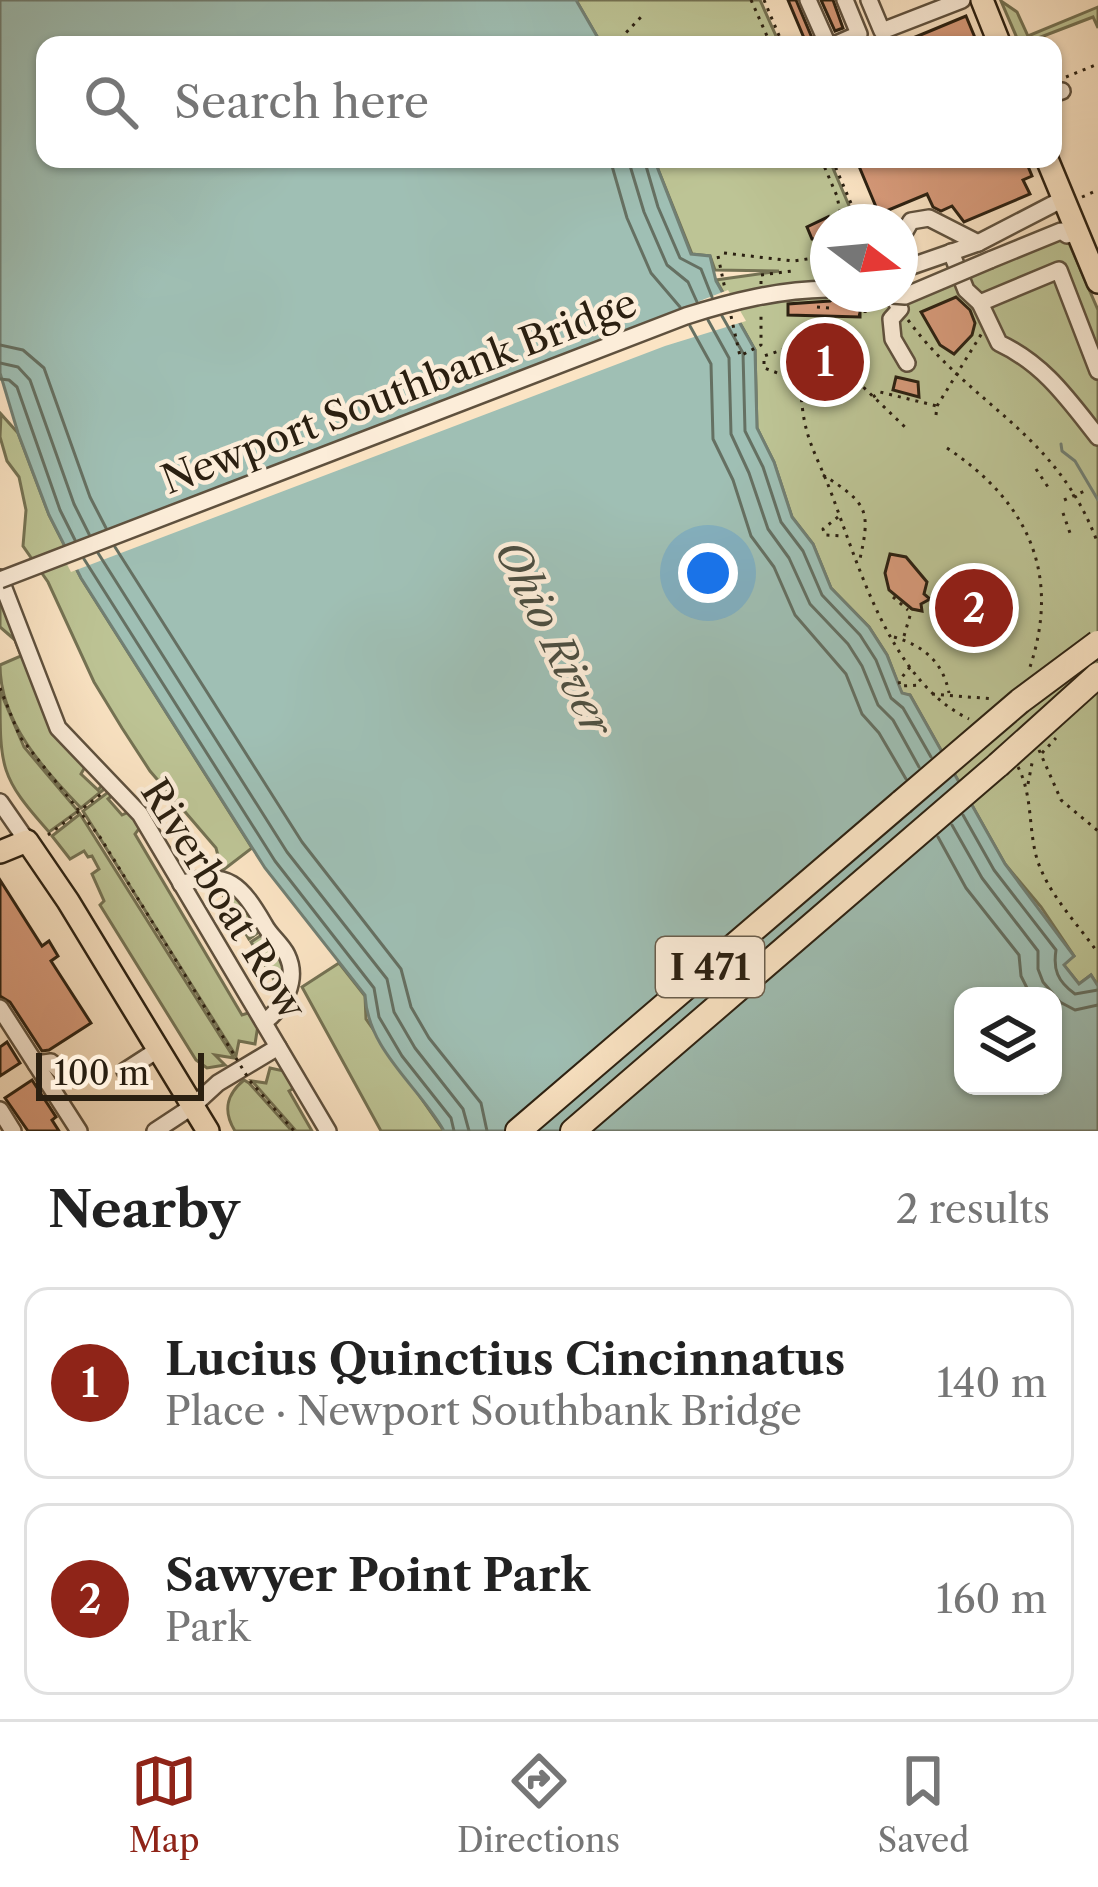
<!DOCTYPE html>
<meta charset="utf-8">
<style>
body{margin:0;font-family:"Libre Caslon Text",serif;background:#f2f2f2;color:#222}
.controls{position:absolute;right:36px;bottom:36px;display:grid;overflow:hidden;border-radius:24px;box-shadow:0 3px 9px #0004}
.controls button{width:108px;height:108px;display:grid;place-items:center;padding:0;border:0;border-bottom:3px solid #e0e0e0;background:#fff;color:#222;font:60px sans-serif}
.compass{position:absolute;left:810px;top:204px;width:108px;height:108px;border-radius:50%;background:#fff;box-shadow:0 3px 9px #0004;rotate:106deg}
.scale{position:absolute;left:36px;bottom:30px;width:168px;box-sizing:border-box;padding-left:12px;border:6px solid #2b2011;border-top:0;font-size:33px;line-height:42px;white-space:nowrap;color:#2b2011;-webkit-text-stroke:9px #fcedd9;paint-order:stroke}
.you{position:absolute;left:708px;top:573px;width:42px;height:42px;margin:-30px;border:9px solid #fff;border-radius:50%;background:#1a73e8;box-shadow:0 0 0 18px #1a73e833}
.badge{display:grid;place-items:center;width:78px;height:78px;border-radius:50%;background:#8f2418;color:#fff;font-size:39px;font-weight:700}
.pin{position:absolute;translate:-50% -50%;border:6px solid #fff;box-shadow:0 3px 12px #0006}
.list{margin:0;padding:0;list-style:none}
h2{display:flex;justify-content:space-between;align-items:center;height:156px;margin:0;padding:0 48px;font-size:51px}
h2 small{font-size:39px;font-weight:400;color:#767676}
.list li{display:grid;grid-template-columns:78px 1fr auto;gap:36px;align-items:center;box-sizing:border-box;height:192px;margin:0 24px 24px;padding:0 24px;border:3px solid #e0e0e0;border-radius:24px}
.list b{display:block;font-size:45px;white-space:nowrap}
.list p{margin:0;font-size:39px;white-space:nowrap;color:#767676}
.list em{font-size:39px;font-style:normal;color:#767676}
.icon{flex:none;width:66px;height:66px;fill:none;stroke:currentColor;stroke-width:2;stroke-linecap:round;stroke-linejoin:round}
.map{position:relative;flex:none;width:1098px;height:1131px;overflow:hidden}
.search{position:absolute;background:#fff;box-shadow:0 3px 9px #0004;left:36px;right:36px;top:36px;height:132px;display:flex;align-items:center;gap:30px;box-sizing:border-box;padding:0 42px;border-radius:24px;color:#767676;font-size:45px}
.sheet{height:588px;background:#fff}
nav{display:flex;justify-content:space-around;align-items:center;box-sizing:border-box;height:168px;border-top:3px solid #e0e0e0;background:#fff;font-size:33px;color:#767676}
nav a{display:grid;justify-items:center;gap:6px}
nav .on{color:#8f2418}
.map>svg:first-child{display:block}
.green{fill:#bdc495;stroke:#747253;stroke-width:3}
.water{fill:#9fbfb4;stroke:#717f73;stroke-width:3;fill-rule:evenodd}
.pier{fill:#fbe4c4}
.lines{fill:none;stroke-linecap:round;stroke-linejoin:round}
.shore{stroke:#657062;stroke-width:3}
.stream{stroke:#717f73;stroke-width:3}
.building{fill:#d79a7a;stroke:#2b2011;stroke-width:3}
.minor-casing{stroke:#5f513e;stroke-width:20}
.major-casing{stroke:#2b2011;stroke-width:26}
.highway-casing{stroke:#2b2011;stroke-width:28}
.path{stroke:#2b2011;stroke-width:3;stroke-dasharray:3 6;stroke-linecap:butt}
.minor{stroke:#fcedd9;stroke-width:15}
.major{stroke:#fbe4c4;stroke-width:21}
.highway{stroke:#fbe4c4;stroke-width:24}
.minor-bridge-casing{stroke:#5f513e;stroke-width:20;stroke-linecap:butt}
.highway-bridge-casing{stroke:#2b2011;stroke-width:28;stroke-linecap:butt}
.path-bridge{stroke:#2b2011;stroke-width:3;stroke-dasharray:3 6;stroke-linecap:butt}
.minor-bridge{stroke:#fcedd9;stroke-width:15}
.highway-bridge{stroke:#fbe4c4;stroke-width:24}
.labels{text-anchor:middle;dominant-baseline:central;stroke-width:9;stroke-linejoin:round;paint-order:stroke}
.shield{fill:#fcedd9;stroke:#6a5e4d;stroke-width:3}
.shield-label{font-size:36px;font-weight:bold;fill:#2b2011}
.street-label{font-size:39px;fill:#2b2011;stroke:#fcedd9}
.water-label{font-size:42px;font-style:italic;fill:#4e5042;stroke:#fcedd9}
</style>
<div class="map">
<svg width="1098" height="1131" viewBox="0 0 1098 1131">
<rect width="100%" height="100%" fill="#fbe4c4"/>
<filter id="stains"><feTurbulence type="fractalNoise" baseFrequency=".00167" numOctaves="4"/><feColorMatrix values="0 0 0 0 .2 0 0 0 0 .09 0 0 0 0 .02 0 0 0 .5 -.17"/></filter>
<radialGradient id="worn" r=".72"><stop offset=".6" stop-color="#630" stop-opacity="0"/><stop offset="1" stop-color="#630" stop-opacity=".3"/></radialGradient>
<g class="green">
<polygon points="576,0 760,0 780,45 602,45"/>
<polygon points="1001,1 1017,12 1028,36 1098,7 1098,28 1093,17 1020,45"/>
<polygon points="654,159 829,159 856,222 828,222 828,294 892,294 1054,233 1069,243 1098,310 1098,986 1091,975 1079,984 1063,964 1074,956 1041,907 1005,864 910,695 902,694 887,655 869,627 831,588 813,544 792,517 774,462 757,428 755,350 716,280 779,271 715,270 710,256 692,254"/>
<polygon points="1,414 18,433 49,515 81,578 252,848 222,871 216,848 150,771 122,728 94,682 48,582 23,546 26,510 19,477 7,461 0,437"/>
<path d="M4,601l81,166 -4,7 17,16 6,-7 4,3 -27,22c-37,-38 -81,-86 -81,-143l21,-9 -6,-16 -15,-13v-25z"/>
<path d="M0,691l24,56 54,64 -29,21c-49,-55 -49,-63 -49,-141z"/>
<polygon points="111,790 115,793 108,799 122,815 131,811 141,826 135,834 242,1015 251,1012 258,1025 255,1044 239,1041 236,1056 83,811"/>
<polygon points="80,814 234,1058 215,1055 225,1065 207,1068 196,1060 100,905 104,901 92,874 99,869 92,856 88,857 84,851 70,859 52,836"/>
<polygon points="210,884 237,891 262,930 249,939 221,892 211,890"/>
<path d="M263,934c22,28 27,30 15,65l-1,-14 -26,-43z"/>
<polygon points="339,963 365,996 366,1019 444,1131 381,1131 302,987"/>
<polygon points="270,1068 284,1071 296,1087 289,1091 312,1131 296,1131 252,1081 266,1083"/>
<path d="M244,1080l5,3 43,48h-57c-13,-21 -8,-37 9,-51z"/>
</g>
<path class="water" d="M0,0h576l26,45h-557v114h609l37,95 19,2 6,25 39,69 2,78 17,34 18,55 21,27 18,44 38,39 18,28 15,38 8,2 95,169 69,92 -10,9 15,19 12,-9 7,11v145h-654c-26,-46 -76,-80 -79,-136l-100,-127 -184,-290 -32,-63 -31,-82 -18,-60zM963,996h90v90h-90z"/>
<polygon class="pier" points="728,290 746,321 665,346 71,572 59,549"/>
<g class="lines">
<g class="shore">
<polyline points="610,159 627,218 651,273 680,307"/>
<polyline points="628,159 644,212 667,265 688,282 697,302"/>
<polyline points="644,159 658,207 680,258 701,269 712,297"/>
<polyline points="722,316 743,353 745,431 763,467 781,522 803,551 822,595 860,635 876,660 891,698 903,708 931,757"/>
<polyline points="708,320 729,358 731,434 749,473 768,529 789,558 810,604 848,644 862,666 878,705 893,720 919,767"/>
<polyline points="690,326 711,364 713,439 733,480 751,536 774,567 795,615 846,674 862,714 879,733 906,779"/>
<polyline points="0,345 23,350 44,368 90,497 106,528"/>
<polyline points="0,363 18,367 30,380 74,504 89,534"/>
<polyline points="0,379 9,380 17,387 60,510 75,540"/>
<polyline points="115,547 302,842 401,969 411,1007 429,1038 481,1103 487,1131"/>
<polyline points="98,553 287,852 387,979 394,1012 415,1048 463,1109 469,1131"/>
<polyline points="84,559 275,861 374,988 379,1017 402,1056 451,1118 454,1131"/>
<path d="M963,815l31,55 62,80c-3,19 1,31 19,44l23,-4"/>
<polyline points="952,825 982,878 1038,951 1038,969 1043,982 1060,1002 1075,1010 1098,1005"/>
<polyline points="938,837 966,888 1019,955 1021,976 1031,996"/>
</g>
<polyline class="stream" points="1061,444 1062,451 1075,461 1098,500"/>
</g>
<g class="building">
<polygon points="788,0 796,0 815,45 807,45"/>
<polygon points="821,0 833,0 843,28 835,31"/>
<polygon points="966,16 978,45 896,45 930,31"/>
<polygon points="856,159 1025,159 1032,176 1023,180 1030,194 964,222 952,206 941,211 933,207 927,194 879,214"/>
<polygon points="828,217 828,239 812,239 807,227"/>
<polygon points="839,294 860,294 860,317 788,315 788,304 830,301"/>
<polygon points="956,297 970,310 975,323 972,335 954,354 940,345 921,312"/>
<polygon points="896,377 918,382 919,397 893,390"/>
<polygon points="890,554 906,557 927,582 924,594 930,599 921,604 922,611 912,609 889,590 885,573"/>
<polygon points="0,880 42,946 49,941 58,956 51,961 91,1023 49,1050 42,1051 10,1002 0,996"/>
<polygon points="7,1042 20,1063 0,1076 0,1047"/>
<polygon points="32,1080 56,1117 52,1120 59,1131 28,1131 5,1098"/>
</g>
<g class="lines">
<g class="minor-casing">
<g id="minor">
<polyline points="808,0 828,45"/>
<polyline points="869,0 882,31 962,0"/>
<polyline points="834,45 859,34 845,0"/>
<polyline points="1053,94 1062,91"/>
<polyline points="900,240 911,221 929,218 978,243"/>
<polyline points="900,245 909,267 978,243 1063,199"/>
<polyline points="951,252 966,290 980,303"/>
<polyline points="990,260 1061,231 1067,235 1076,231"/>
<polyline points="892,294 900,309 891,319 893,339 907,363"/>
<path d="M1098,371l-39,-101 -79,33 19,40c45,21 69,56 99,94"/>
<polyline points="0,578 58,728 140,814 328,1131"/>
<polyline points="0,802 27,841"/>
<path d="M181,884c47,-16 61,3 83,40 6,12 17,19 23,31 12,25 -3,53 -23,67"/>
<polyline points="0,1008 79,1131"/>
<polyline points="36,1064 51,1062 61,1072"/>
<polyline points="125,1071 159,1049"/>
<polyline points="0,1110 13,1131"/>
<polyline points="155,1131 193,1106 218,1083 278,1047"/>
</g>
</g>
<g class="major-casing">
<g id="major">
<polyline points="982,0 1000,45"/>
<polyline points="1047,159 1098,282"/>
<polyline points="0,852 27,841 68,901 208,1131"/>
</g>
</g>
<g class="highway-casing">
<g id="highway">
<polyline points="518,1131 902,802"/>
<polyline points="573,1131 998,765"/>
</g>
</g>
<g class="path">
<polyline points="751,0 771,45"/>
<polyline points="764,0 783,45"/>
<polyline points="620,39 641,17"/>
<polyline points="1066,77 1098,64"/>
<polyline points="821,159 837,196 842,222"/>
<polyline points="832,159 859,222"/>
<polyline points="1082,197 1098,190"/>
<polyline points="724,253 793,261 828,256"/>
<polyline points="718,256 725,289"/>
<polyline points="761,284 761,275 792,271"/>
<polyline points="817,307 830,308"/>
<polyline points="858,315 865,315 866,294"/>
<polyline points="731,316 740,356 761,345 761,312"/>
<path d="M908,320c64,87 149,112 190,224"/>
<polyline points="794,379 764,368 764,356 794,346"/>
<polyline points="857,381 907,429"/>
<path d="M801,390c2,49 15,62 31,105 28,75 60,187 137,224"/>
<polyline points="873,397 880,392 937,406"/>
<polyline points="936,415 937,406 982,333"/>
<path d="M947,448c81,54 115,126 82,222"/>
<polyline points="1036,469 1050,490"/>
<path d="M823,475c46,29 48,36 36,88"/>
<polyline points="1064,500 1087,490"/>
<polyline points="1063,513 1071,536"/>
<polyline points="838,517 823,529 825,535 844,536"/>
<polyline points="893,597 908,610"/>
<polyline points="904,636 912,609"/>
<path d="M894,637c30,9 49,25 55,56"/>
<polyline points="910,667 899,681 900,686 921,685"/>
<polyline points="0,688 20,737 100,837 236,1058"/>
<polyline points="932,694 994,699"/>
<polyline points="1039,750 1061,800 1098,831"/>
<polyline points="1042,753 1056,738"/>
<path d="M1018,767c15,29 10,61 19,92 11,35 40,64 61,94"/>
<polyline points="1028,784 1033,758"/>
<polyline points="48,835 104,792"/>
<polyline points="250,1081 294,1131"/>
</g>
<use href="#minor" class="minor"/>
<use href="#major" class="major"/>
<use href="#highway" class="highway"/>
<g class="minor-bridge-casing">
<g id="minor-bridge">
<polyline points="879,294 905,296 990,260"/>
<path d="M0,580l686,-264c47,-15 92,-26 142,-27"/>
</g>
</g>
<g class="highway-bridge-casing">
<g id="highway-bridge">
<polyline points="998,765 1098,675"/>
<polyline points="902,802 1020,701 1098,643"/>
</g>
</g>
<polyline class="path-bridge" points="236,1058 250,1081"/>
<use href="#minor-bridge" class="minor-bridge"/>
<use href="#highway-bridge" class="highway-bridge"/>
</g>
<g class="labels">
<rect class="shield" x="656" y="937" width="108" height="60" rx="9"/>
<g class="shield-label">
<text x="710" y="967">I 471</text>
</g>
<g class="street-label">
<text transform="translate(399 391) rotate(-21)">Newport Southbank Bridge</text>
<text transform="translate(224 899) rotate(58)">Riverboat Row</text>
</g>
<g class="water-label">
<text transform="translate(554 638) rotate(64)">Ohio River</text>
</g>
</g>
<rect width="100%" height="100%" filter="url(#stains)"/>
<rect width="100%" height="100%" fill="url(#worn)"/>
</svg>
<div class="controls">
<button><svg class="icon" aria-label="layers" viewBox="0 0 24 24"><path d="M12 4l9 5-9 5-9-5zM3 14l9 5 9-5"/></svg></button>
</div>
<svg class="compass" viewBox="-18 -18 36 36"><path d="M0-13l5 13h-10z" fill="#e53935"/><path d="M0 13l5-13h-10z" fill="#767676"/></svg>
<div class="scale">100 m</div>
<div class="you"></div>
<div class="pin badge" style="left:825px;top:362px">1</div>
<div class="pin badge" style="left:974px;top:608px">2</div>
<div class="search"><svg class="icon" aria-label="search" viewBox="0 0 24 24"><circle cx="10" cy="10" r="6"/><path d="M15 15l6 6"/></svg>Search here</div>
</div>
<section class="sheet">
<h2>Nearby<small>2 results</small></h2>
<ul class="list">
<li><span class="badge">1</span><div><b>Lucius Quinctius Cincinnatus</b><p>Place · Newport Southbank Bridge</p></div><em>140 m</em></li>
<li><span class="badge">2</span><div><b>Sawyer Point Park</b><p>Park</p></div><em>160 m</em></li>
</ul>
</section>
<nav>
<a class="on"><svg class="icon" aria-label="map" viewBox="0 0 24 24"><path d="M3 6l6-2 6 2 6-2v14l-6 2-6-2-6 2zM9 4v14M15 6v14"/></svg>Map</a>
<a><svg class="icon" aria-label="directions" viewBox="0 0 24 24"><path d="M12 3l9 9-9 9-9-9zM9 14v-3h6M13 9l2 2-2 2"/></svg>Directions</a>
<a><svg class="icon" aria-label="saved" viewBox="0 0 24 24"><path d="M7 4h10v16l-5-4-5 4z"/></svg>Saved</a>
</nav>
